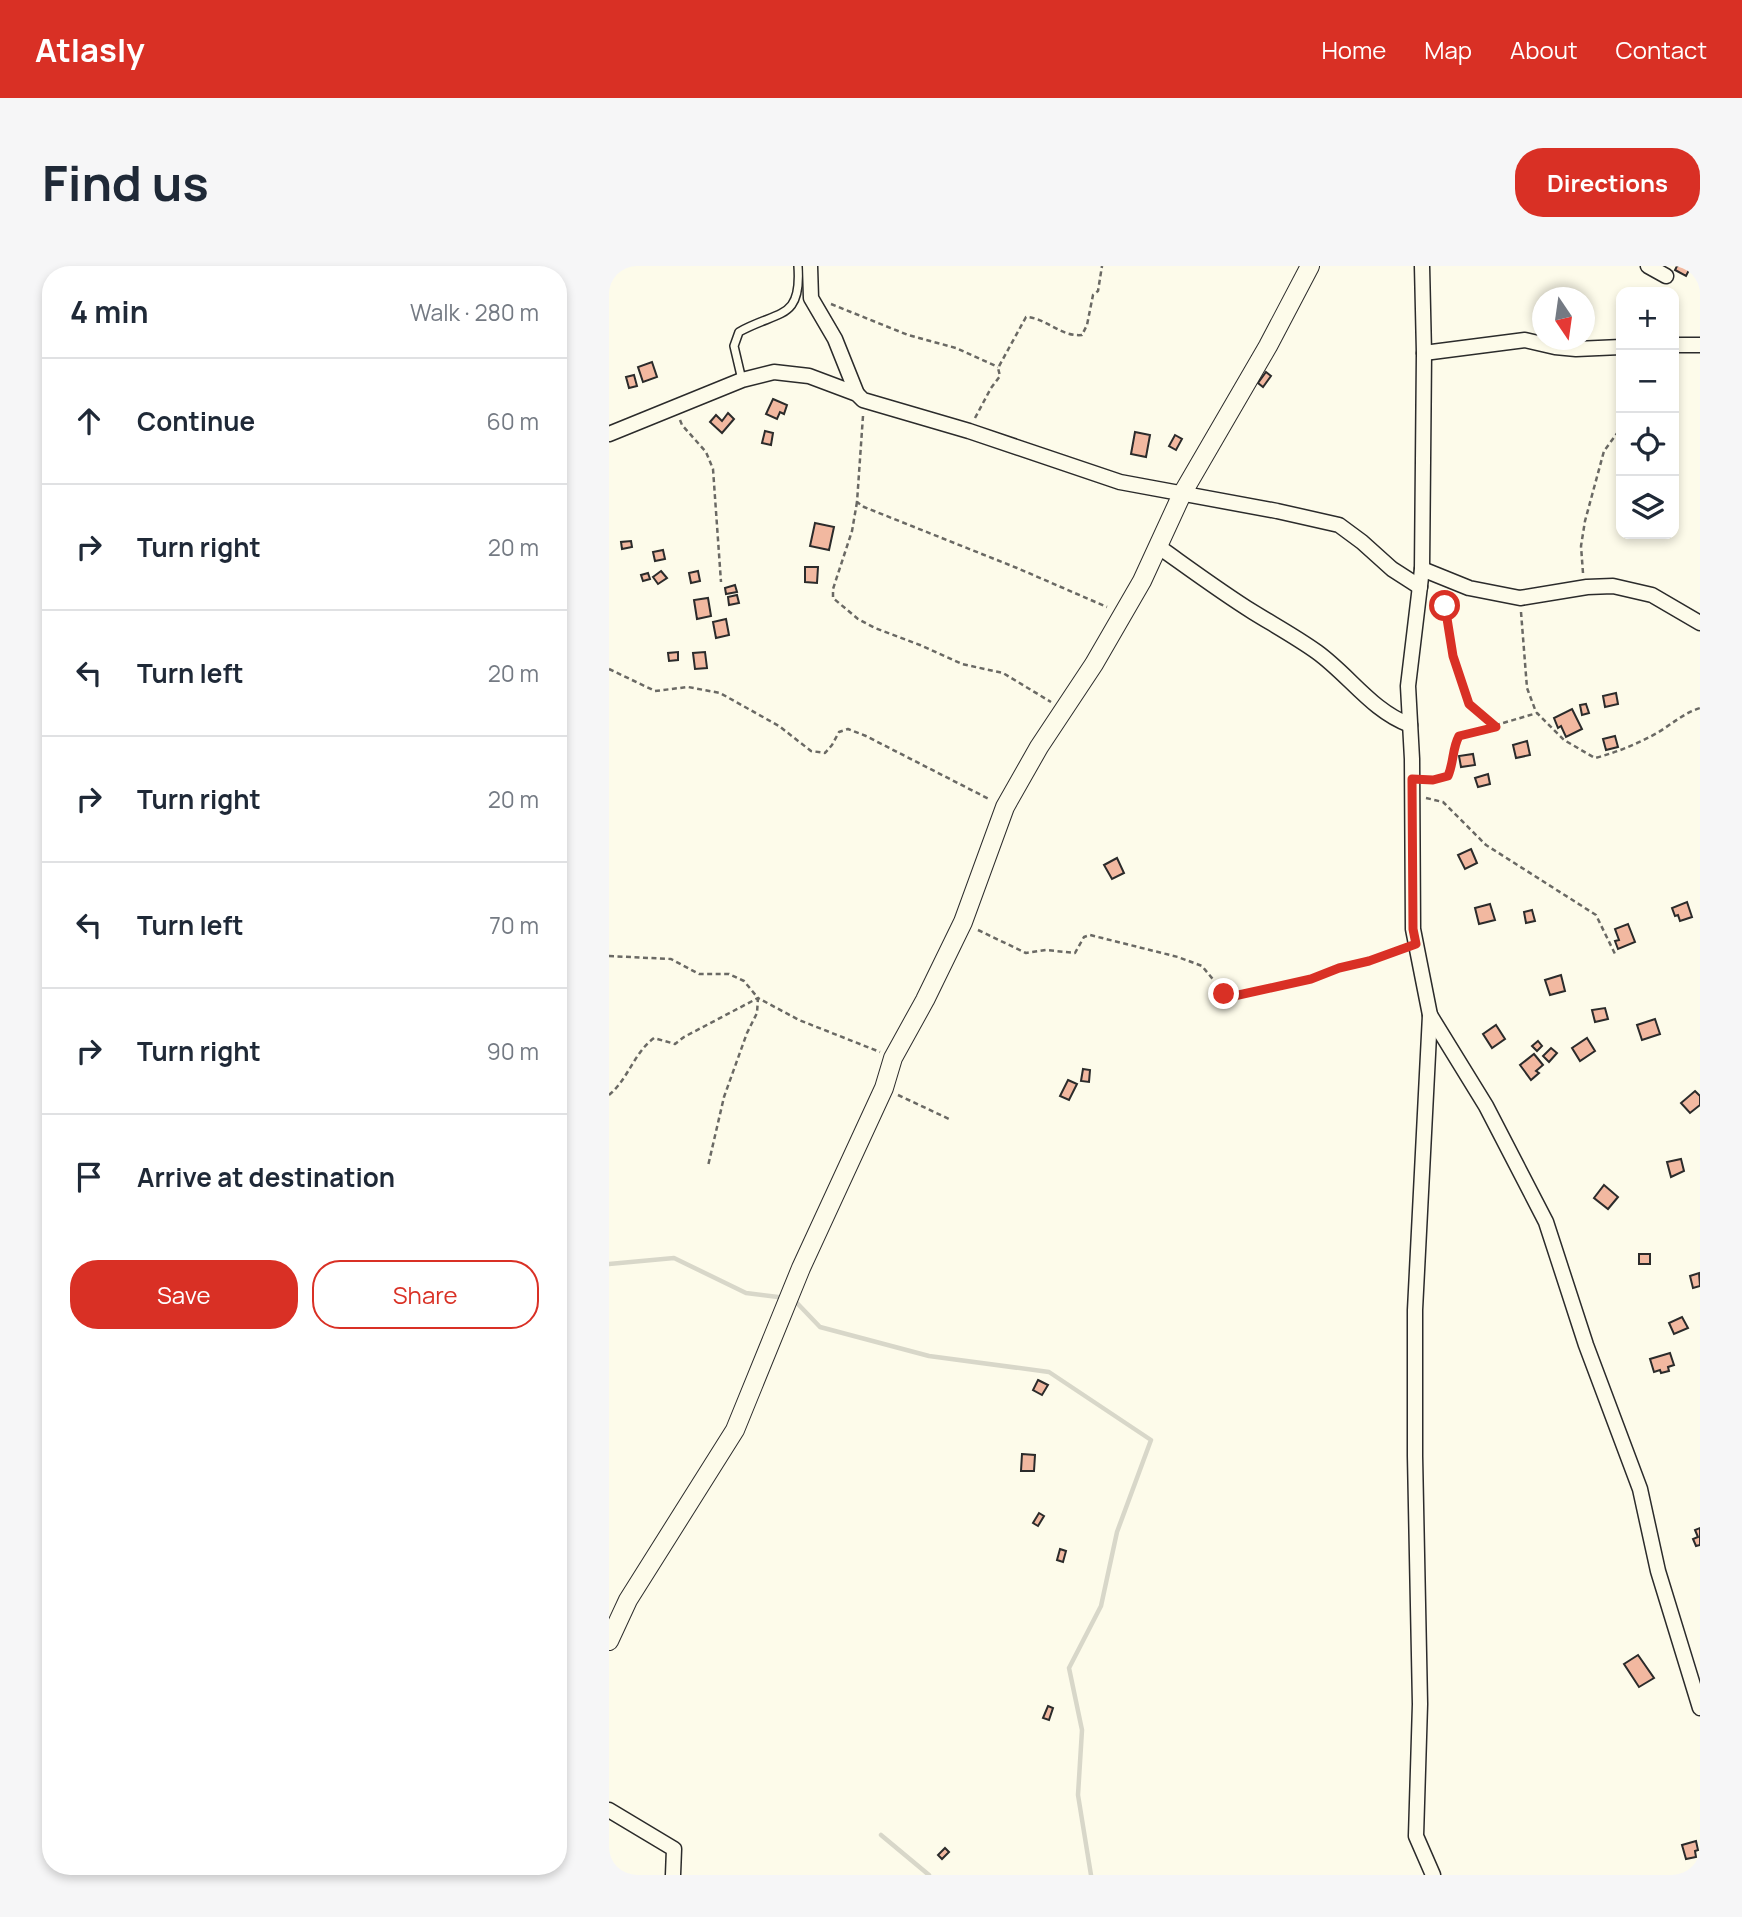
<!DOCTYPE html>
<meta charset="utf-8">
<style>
body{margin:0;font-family:Manrope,sans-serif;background:#f6f6f7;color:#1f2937}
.controls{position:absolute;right:21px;top:21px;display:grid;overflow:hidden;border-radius:14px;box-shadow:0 4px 10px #0003}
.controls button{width:63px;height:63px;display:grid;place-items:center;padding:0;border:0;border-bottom:2px solid #e0e1e3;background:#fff;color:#1f2937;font:35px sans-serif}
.compass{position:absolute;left:923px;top:21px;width:63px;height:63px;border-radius:50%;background:#fff;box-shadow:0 4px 10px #0003;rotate:167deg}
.stop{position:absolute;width:21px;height:21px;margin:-16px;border:5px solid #d93025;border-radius:50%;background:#fff}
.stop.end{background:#d93025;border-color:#fff;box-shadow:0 2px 7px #0008}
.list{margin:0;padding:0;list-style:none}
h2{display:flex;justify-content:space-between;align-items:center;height:91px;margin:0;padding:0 28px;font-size:30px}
h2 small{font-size:23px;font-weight:400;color:#747a83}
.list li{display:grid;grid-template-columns:46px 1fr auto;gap:21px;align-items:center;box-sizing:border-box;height:126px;padding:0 28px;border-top:2px solid #e0e1e3}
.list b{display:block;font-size:26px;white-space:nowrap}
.list em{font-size:23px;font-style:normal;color:#747a83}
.actions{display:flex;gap:14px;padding:21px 28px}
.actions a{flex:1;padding:16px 0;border:2px solid #d93025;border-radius:28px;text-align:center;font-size:24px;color:#d93025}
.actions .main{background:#d93025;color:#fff}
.icon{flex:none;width:38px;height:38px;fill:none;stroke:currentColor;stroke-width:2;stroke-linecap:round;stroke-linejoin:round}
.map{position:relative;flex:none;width:1091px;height:1609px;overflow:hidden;border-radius:28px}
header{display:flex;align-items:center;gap:42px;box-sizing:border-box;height:98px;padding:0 35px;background:#d93025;color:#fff}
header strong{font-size:33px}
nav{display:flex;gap:38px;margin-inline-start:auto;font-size:24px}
.intro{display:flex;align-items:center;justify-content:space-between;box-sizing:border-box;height:168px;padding:0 42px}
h1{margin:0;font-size:49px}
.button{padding:18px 32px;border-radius:28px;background:#d93025;color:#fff;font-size:24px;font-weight:700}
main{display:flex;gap:42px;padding:0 42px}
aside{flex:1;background:#fff;border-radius:28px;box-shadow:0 4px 10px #0003}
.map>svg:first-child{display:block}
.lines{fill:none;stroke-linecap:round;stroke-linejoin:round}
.stream{stroke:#d8d7c9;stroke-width:4.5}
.building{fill:#f2b8a0;stroke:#2b2b2b;stroke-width:2}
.service-casing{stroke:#2b2b2b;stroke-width:10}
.minor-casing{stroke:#2b2b2b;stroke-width:17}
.tertiary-casing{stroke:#2b2b2b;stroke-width:20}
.path{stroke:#6a6964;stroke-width:2.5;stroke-dasharray:5 3.5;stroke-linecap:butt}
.service{stroke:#fdfbea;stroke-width:7}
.minor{stroke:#fdfbea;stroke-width:14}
.tertiary{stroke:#fdfbea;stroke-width:18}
.route{stroke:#d93025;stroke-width:9}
</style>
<header>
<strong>Atlasly</strong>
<nav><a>Home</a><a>Map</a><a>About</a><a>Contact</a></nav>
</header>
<div class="intro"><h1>Find us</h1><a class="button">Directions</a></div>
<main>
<aside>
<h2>4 min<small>Walk · 280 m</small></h2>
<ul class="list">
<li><svg class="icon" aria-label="ahead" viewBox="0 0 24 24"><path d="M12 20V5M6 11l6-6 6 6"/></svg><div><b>Continue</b></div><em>60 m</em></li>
<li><svg class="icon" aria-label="right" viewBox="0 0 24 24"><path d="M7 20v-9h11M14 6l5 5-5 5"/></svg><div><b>Turn right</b></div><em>20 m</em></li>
<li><svg class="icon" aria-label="left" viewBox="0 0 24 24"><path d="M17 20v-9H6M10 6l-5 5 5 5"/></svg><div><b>Turn left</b></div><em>20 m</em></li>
<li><svg class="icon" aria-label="right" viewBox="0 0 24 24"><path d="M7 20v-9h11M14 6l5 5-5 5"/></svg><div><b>Turn right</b></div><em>20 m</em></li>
<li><svg class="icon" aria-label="left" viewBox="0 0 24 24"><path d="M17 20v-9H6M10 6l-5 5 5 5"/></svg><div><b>Turn left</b></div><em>70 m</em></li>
<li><svg class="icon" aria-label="right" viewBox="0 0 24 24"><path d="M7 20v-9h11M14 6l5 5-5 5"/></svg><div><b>Turn right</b></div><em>90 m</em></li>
<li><svg class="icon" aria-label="arrive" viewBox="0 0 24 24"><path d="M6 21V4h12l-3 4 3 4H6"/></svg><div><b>Arrive at destination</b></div></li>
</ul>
<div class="actions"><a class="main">Save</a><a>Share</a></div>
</aside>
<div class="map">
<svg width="1091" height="1609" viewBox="0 0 1091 1609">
<rect width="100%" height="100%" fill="#fdfbea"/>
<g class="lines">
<g class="stream">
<polyline points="0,998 65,992 137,1027 169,1031"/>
<polyline points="188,1037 211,1061 320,1090 440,1106 542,1174 508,1266 492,1340 460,1402 473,1464 469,1529 482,1609"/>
<polyline points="272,1569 320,1609"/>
</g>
</g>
<g class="building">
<polygon points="1068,0 1082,0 1077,10 1066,4"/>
<polygon points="43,96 48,111 34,116 29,101"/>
<polygon points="657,106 662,110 654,121 649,117"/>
<polygon points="25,109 28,120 20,122 17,111"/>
<polygon points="164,133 178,139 175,148 171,146 168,153 157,148"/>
<polygon points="119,147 125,153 113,167 101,156 107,149 113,155"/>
<polygon points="156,165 164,167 162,179 153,177"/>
<polygon points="526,166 541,169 537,191 522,188"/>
<polygon points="566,169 573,173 567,184 560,180"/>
<polygon points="206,257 225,261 220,284 201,280"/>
<polygon points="22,275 23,281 13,283 12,276"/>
<polygon points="54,284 56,293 46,295 44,286"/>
<polygon points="196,301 209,301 208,317 196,316"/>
<polygon points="52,305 58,312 49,318 44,311"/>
<polygon points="89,305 91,315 82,317 80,307"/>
<polygon points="39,307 41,313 34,315 32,309"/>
<polygon points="126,319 128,326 117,328 116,322"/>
<polygon points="128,329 130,337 120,339 119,331"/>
<polygon points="99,332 102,350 88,353 85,334"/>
<polygon points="117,353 120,369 107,372 104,356"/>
<polygon points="69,386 69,394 60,395 59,387"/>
<polygon points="96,386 98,402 86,403 84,387"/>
<polygon points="1007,427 1009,438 996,441 994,430"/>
<polygon points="977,438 980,447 973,449 971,439"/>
<polygon points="963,443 973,463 957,471 952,460 949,462 945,452"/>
<polygon points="1006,470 1009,481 997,484 994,473"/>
<polygon points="918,475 921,489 907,492 904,479"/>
<polygon points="864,488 866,499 852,501 850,490"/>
<polygon points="879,508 881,518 869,521 866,512"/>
<polygon points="862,583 868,597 856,603 849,589"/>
<polygon points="508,592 515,607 503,613 495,599"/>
<polygon points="1078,636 1083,651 1071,655 1069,649 1066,650 1063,642"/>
<polygon points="881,638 886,654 870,658 866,642"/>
<polygon points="923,644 926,655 917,657 915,646"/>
<polygon points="1019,658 1026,676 1009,683 1006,675 1010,674 1006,663"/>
<polygon points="952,709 956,725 941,729 936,714"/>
<polygon points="996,742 999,753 986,756 983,744"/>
<polygon points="1046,753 1051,768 1033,774 1028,759"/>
<polygon points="887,759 896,773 883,782 874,768"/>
<polygon points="978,772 986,785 971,795 963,782"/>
<polygon points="929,775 933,780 928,785 923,780"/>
<polygon points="942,782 948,787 940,796 934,790"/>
<polygon points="925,788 934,799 927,805 930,807 922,814 911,799"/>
<polygon points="474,803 481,804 480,816 472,815"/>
<polygon points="459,814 468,818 460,834 451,830"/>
<polygon points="1086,825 1091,830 1091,839 1081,847 1072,837"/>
<polygon points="1072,893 1075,905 1062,911 1058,896"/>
<polygon points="995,919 1009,931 999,943 985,932"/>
<rect x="1030" y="988" width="11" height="10"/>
<polygon points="1090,1007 1091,1020 1084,1022 1081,1010"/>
<polygon points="1073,1051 1079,1062 1065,1068 1060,1057"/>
<polygon points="1061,1087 1065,1099 1059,1101 1060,1105 1052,1107 1051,1104 1045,1106 1041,1093"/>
<polygon points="429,1114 439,1119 433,1129 424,1124"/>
<polygon points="413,1188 426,1189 425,1205 412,1205"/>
<polygon points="430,1247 435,1250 429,1260 424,1257"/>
<polygon points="1091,1262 1091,1279 1087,1280 1084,1273 1089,1271 1086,1264"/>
<polygon points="451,1283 457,1285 454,1296 448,1294"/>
<polygon points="1029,1389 1045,1412 1030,1421 1015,1398"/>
<polygon points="439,1440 444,1442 440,1454 434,1452"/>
<polygon points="1087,1575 1089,1584 1086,1585 1087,1591 1077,1593 1073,1579"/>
<polygon points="336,1582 340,1586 333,1593 329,1589"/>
</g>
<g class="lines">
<g class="service-casing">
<path id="service" d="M133,114l-8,-34 5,-14c39,-22 63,-11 59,-66"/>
</g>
<g class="minor-casing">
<g id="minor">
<polyline points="201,0 202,32 226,73 248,128"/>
<polyline points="813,0 815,87 813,303 799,420 803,493 804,663 821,749 806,1044 806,1190 811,1438 807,1570 824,1609"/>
<polyline points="1039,0 1057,10"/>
<polyline points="1065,79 1091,79"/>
<polyline points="815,87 916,74 946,81 967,83 1012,81"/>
<polyline points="0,168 133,114 165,106 200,110 248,128 254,134 360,165 511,216 668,245 730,259 753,276 783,303 811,321"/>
<path d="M550,281c31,22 62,45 94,65 21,13 43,25 64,40 33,24 55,59 93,73"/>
<polyline points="813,303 860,322 911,332 978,321 1004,320 1043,329 1091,357"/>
<polyline points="821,749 877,840 937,956 977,1079 1031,1223 1049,1305 1091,1442"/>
<polyline points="0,1544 65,1583 64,1609"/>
</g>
</g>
<g class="tertiary-casing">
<polyline id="tertiary" points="0,1375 19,1334 126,1164 192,1002 275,822 284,792 316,734 354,656 396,541 430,481 485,398 533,315 573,228 659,80 701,0"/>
</g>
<g class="path">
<polyline points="222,38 299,69 347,82 389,101"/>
<polyline points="254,150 248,236 255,241 408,302 498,341"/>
<path d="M366,152l16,-30 9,-12 -2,-8 28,-51c21,1 34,20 56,18l5,-10 6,-30 5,-4 4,-25"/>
<polyline points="71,154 73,159 97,186 104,203 112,316"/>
<polyline points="248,236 243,265 224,323 224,332 249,353 266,362 311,379 353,398 394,407 442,436"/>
<polyline points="974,307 972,280 976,255 995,185 1012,162"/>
<polyline points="834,328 844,390 860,438 886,460"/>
<polyline points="912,346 918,422 927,446"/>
<polyline points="0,403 46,425 79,421 111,427 170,460 202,485 216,487 223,479 230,466 239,463 257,470 380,533"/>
<path d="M817,514l7,1 15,-5c6,-15 4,-27 11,-40l78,-23 27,27 31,18c23,-6 42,-14 62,-25 15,-9 27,-20 43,-25"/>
<polyline points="817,532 834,536 877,579 987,649 1006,688"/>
<polyline points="369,664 417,687 437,684 466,687 475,671 481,669 569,691 593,700 616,728 625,730 702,713 730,702 793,684"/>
<polyline points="0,690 62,693 90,708 120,708 135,715 149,732 148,747 138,767 115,831 99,900"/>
<path d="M0,829c20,-17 24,-41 45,-57l21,6 9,-7 74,-39 41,22 81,32"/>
<polyline points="289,829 340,853"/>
</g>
<use href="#service" class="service"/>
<use href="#minor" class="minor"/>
<use href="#tertiary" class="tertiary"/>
</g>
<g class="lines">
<path class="route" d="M615,728l10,2 77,-17 28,-11 30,-7 47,-17 -3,-15 -1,-150 21,1 15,-4c6,-14 4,-27 11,-40l37,-9 -27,-23 -16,-48 -8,-50"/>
</g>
</svg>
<div class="controls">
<button>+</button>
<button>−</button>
<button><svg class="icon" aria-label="locate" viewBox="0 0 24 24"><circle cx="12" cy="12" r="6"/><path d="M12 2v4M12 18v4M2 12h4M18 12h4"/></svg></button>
<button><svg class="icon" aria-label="layers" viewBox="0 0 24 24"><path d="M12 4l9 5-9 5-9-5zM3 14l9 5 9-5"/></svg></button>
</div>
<svg class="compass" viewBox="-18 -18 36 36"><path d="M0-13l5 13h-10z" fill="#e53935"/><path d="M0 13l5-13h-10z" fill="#747a83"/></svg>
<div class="stop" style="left:836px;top:340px"></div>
<div class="stop end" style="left:615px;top:728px"></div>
</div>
</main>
